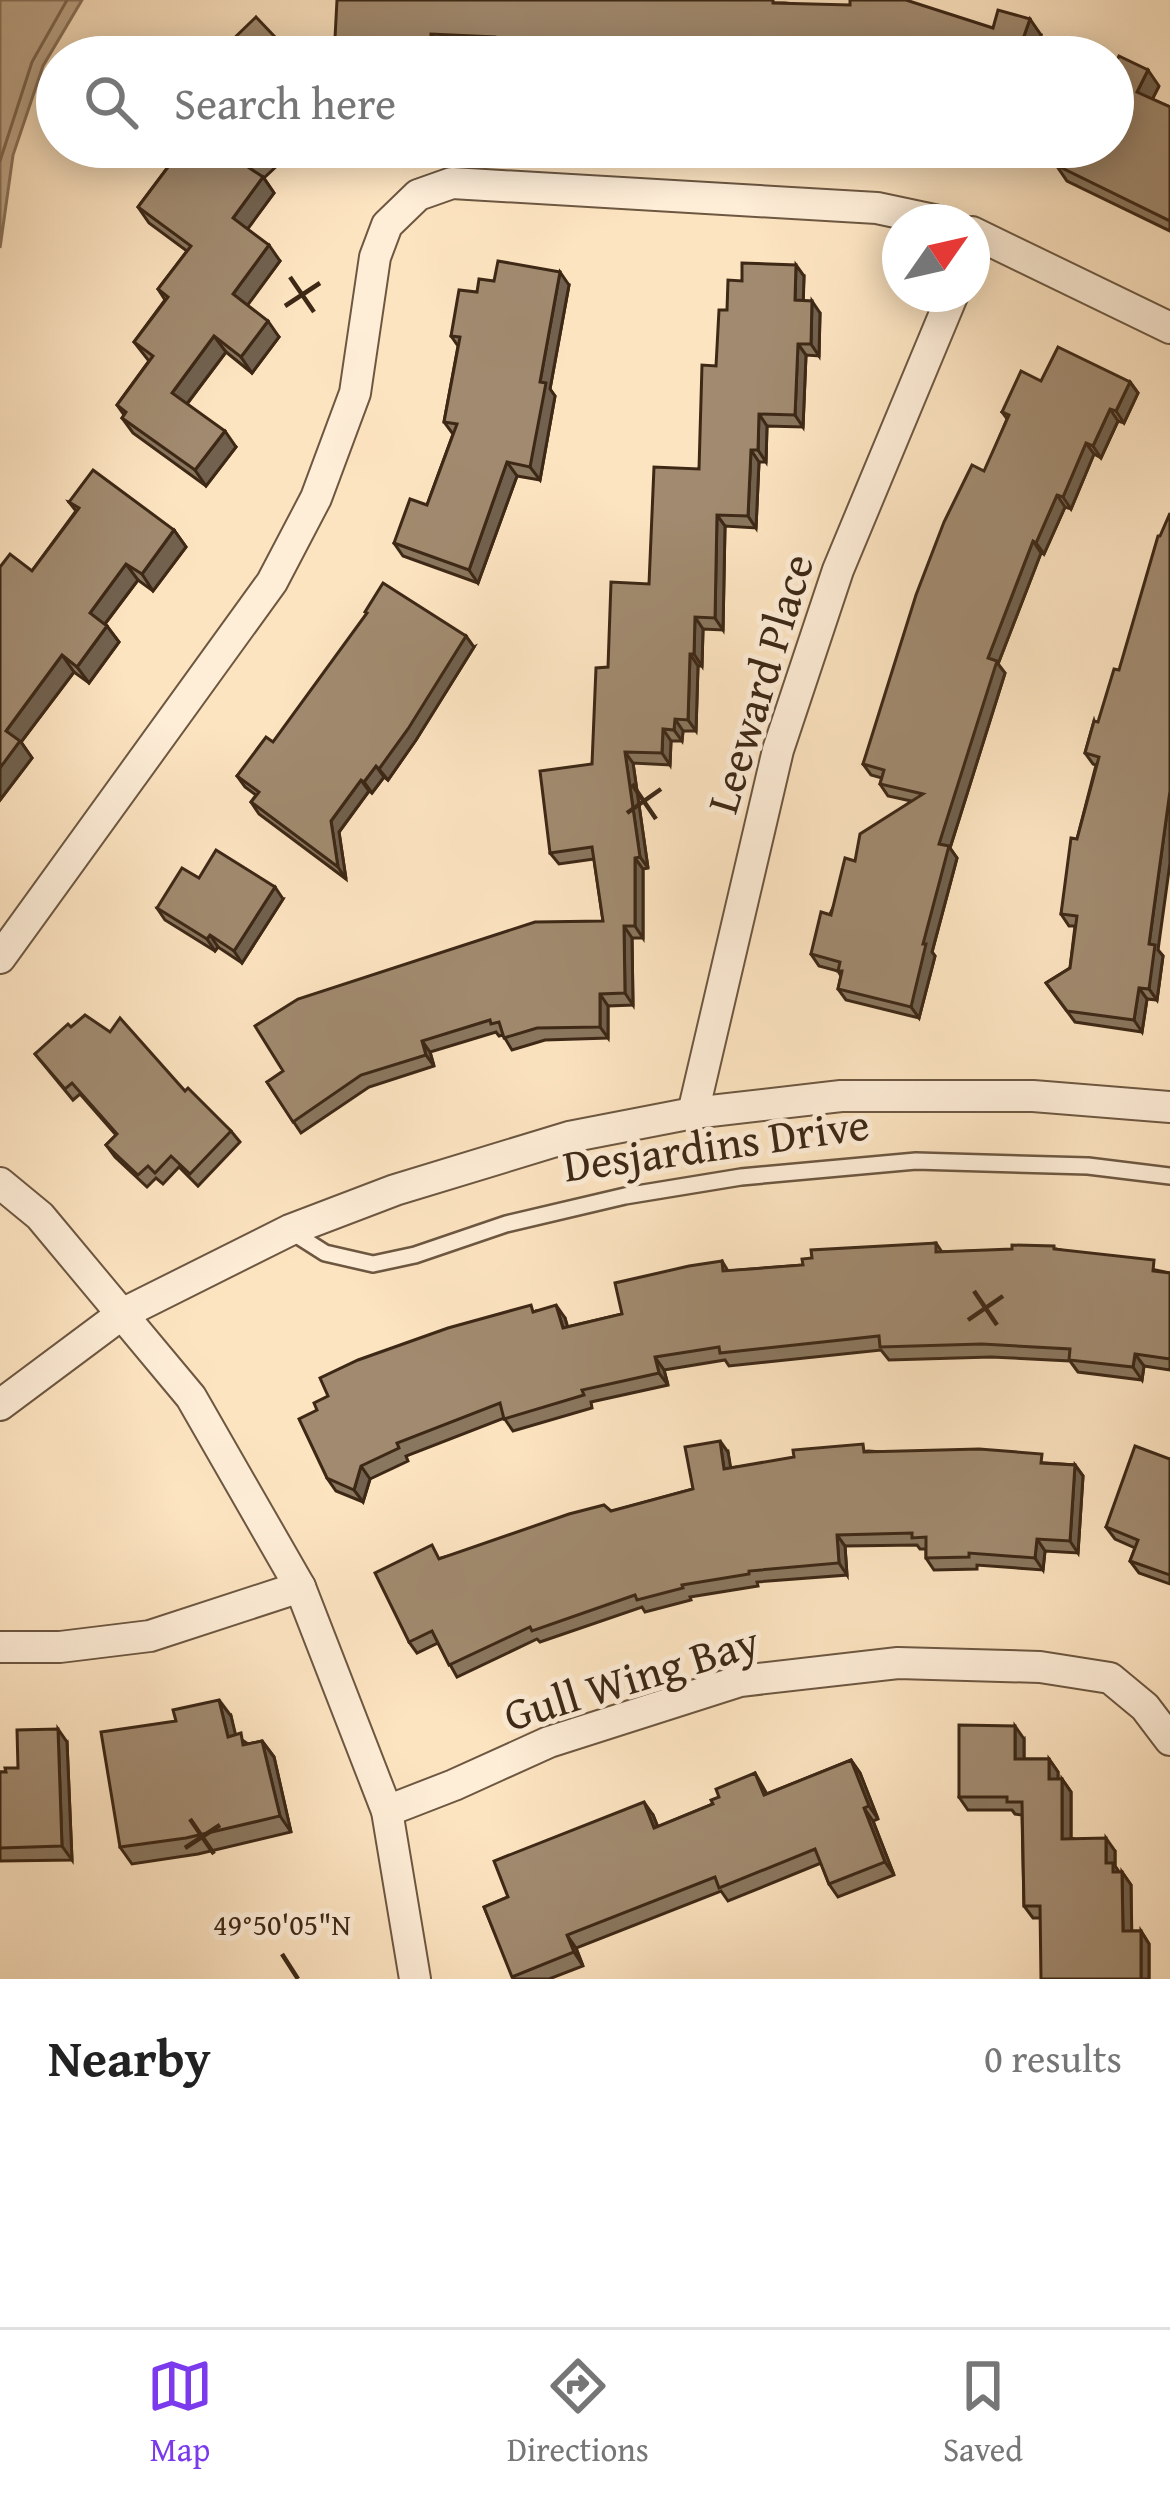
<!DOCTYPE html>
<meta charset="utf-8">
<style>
body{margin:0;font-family:"Gentium Book Plus",serif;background:#f6f6f6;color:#222}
.compass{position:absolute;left:882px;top:204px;width:108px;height:108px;border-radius:50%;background:#fff;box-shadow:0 6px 30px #0003;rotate:56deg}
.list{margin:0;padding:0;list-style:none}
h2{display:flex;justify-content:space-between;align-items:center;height:156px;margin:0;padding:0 48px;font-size:51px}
h2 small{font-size:39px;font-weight:400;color:#767676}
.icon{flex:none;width:66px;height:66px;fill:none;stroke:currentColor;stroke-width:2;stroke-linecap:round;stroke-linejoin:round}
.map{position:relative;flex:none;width:1170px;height:1979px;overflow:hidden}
.search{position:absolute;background:#fff;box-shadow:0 6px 30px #0003;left:36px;right:36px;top:36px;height:132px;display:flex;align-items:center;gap:30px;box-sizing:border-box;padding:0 42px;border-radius:66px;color:#767676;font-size:45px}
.sheet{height:348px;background:#fff}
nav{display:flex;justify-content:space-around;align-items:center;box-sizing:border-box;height:168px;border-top:3px solid #e0e0e0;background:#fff;font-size:33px;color:#767676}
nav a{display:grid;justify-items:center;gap:6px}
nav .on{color:#7c3aed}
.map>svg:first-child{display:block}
.water{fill:#bca487;stroke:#89725a;stroke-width:3}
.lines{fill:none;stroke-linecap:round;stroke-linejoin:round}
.shore{stroke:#7c664e;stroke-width:3}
.lane-casing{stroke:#6d5741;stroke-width:20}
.street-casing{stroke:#6d5741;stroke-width:34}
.lane{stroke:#feedd7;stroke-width:15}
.street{stroke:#feedd7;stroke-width:30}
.wall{fill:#8a775f;stroke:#3d2816;stroke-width:3}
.shaded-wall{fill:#71614e;stroke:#3d2816;stroke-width:3}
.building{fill:#a18a6f;stroke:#3d2816;stroke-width:3}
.ticks{fill:none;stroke:#3d2816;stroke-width:4.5}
.labels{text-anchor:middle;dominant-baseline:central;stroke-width:10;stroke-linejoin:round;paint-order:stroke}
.street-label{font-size:45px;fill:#3d2816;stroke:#feedd7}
.ticks-label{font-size:30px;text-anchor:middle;fill:#3d2816;stroke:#feedd7;stroke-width:10;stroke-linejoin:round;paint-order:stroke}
</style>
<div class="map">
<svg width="1170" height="1979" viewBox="0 0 1170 1979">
<rect width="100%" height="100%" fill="#fde4c1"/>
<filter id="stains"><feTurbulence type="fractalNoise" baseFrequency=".00167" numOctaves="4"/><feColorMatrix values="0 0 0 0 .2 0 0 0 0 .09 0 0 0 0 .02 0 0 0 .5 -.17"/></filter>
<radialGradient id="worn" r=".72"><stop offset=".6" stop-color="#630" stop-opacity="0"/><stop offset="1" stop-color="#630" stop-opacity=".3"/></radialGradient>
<polygon class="water" points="0,0 82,0 43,66 13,155 0,248"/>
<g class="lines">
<polyline class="shore" points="0,161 32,62 67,0"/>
<g class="lane-casing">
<polyline id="lane" points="292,1232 325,1253 373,1264 415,1255 506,1224 625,1196 741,1177 916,1161 1088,1166 1170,1176"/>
</g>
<g class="street-casing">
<g id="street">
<polyline points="972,232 1170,328"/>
<polyline points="0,958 272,582 316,498 355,393 375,257 387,225 418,195 452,183 877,208 943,222"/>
<polyline points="693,1113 778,750 838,570 953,294"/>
<polyline points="0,1183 40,1216 191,1397 300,1587 387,1811 415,1979"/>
<polyline points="0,1405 122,1314 290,1230 395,1190 569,1137 693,1113 841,1096 1033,1096 1170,1107"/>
<polyline points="0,1647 60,1647 150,1636 300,1587"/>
<polyline points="387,1811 454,1785 549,1742 740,1681 898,1663 1040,1667 1110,1678 1145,1707 1170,1740"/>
</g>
</g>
<use href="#lane" class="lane"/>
<use href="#street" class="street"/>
</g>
<g class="wall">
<polygon points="337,0 785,3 1041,35 1038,43 1068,57 495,57 495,53 442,50"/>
<polygon points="1159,86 1152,99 1170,107 1170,231 1067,181 1056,165 1064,149 1060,147 1113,147"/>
<polygon points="183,147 297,147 264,178 274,193 247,229 280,261 247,305 279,337 252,373 226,352 187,404 236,447 206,486 133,433 122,418 124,415 117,405 149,361 134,342 165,300 158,289 187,251 149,223 138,207"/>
<polygon points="804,276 803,301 820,313 819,356 806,355 803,427 767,426 766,462 759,462 756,528 725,526 723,630 703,629 702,666 698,666 696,731 683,731 682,741 671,741 670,765 633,763 648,868 643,869 643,938 632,938 633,1005 608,1006 608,1038 545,1040 512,1050 503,1035 499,1036 496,1032 430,1052 434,1066 369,1087 301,1133 267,1082 603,921 594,859 559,864 550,853 592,764 608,667 649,584 699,469 727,310 742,281"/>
<polygon points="494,281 569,285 550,389 555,396 540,480 517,476 478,583 403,556 394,543 427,505 453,434 444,422 458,346 451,336 477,292"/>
<polygon points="1041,381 1130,382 1138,393 1124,423 1118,421 1101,458 1094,454 1071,509 1065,507 1044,554 1041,553 998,664 1005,673 950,848 957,858 932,952 935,956 919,1018 846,1000 838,989 841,976 838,971 819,966 811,954 855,861 911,801 888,796 880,784 882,778 871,775 863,764 1007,419 1002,412"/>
<polygon points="69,502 174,530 186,547 153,591 138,580 105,624 119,642 89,683 74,672 21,742 32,758 0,800 0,567 32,571 76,511"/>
<polygon points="474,647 416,740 388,780 384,777 372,793 369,791 339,832 346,879 259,814 251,802 256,795 245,787 237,776 273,742"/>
<polygon points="1094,721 1158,950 1163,956 1157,1000 1147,999 1142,1032 1075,1022 1046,983 1070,968 1075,926 1069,926 1061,914 1077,839 1096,765 1093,764 1085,753"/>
<polygon points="283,899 242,963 218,947 215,951 165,920 157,908"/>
<polygon points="71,1027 185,1091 231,1131 240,1142 198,1186 179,1167 163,1184 156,1178 147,1187 115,1157 106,1145 116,1135 80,1094 73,1100 35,1054"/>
<polygon points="936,1243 942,1252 1056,1249 1170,1273 1170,1370 1144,1366 1142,1380 1078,1372 1070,1361 991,1357 889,1360 881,1350 729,1366 725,1360 664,1370 668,1385 591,1402 592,1408 513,1431 504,1418 406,1456 408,1461 370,1479 363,1502 336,1491 327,1478 536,1311 565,1318 567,1327 622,1314 722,1261 728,1271 803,1265"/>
<polygon points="868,1451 1075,1465 1083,1476 1078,1553 1045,1551 1043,1570 977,1565 977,1569 934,1570 926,1558 926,1549 920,1549 917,1545 845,1546 847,1575 757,1582 758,1586 690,1597 691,1600 645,1612 642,1607 540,1642 537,1639 457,1677 438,1643 417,1653 409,1642 441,1558 693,1489 728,1452 730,1468"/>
<polygon points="1170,1459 1170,1584 1139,1573 1130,1561 1135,1548 1115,1539 1106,1527"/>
<polygon points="231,1716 235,1735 248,1744 262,1741 274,1757 291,1832 198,1854 132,1864 120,1847"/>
<polygon points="1024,1739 1024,1759 1049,1759 1058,1772 1058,1779 1062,1779 1071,1792 1071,1838 1115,1851 1115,1866 1119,1872 1122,1872 1131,1885 1131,1931 1141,1931 1149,1944 1149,1979 1040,1918 1033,1918 1024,1906 1022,1815 1015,1814 1012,1810 968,1810 959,1797"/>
<polygon points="67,1742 72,1860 0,1861 0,1772 6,1772 18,1768"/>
<polygon points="851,1760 860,1773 878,1819 873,1821 894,1875 838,1897 829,1884 821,1863 728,1901 721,1891 576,1948 583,1966 549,1979 514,1979 484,1907 508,1897 653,1815 658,1827 713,1804 719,1797 755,1773 767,1794"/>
</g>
<g class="shaded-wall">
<polygon points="1030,19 1041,35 1034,55 1023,39"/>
<polygon points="431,34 442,50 442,57 430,57"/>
<polygon points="1148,70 1159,86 1148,108 1137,92"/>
<polygon points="263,177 274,193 244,234 233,218"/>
<polygon points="269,245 280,261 244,310 233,294"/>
<polygon points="796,265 804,276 803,312 795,300"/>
<polygon points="560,272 569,285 550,389 555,396 540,480 530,467 540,382"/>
<polygon points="812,301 820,313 819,356 811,344"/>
<polygon points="268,321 279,337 252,373 241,357"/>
<polygon points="214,336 226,352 183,409 172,393"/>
<polygon points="798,344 806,355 803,427 795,415"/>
<polygon points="1130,382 1138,393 1124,423 1116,411"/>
<polygon points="1110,409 1118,421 1101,458 1093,446"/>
<polygon points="759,414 767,426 766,462 758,450"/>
<polygon points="225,431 236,447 206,486 195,470"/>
<polygon points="1086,443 1094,454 1071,509 1063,497"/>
<polygon points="751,450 759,462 756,528 748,516"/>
<polygon points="507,462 517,476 478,583 469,570"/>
<polygon points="1057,495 1065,507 1044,554 1036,543"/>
<polygon points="717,515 725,526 723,630 715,618"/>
<polygon points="174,530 186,547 153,591 142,574"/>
<polygon points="1033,541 1041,553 998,664 1005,673 950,848 957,858 932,952 935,956 919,1018 911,1007 939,844 988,658"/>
<polygon points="126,564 138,580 101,629 90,613"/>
<polygon points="695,617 703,629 702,666 694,654"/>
<polygon points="107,626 119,642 89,683 77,667"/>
<polygon points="466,636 474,647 416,740 388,780 379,769"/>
<polygon points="690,654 698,666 696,731 688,720"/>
<polygon points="62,655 74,672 21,742 32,758 0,800 0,768 6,731"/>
<polygon points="675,719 683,731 682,741 674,730"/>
<polygon points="663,729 671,741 670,765 662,753"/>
<polygon points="625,752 633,763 648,868 640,857"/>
<polygon points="376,766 384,777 372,793 364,782"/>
<polygon points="361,780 369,791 339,832 346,879 338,867 331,821"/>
<polygon points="1170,791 1170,863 1158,950 1163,956 1157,1000 1149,989 1149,944"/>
<polygon points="635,858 643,869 643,938 635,926"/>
<polygon points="275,887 283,899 242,963 234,951"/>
<polygon points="624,926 632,938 633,1005 625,993"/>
<polygon points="210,935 218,947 215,951 207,939"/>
<polygon points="1139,988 1147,999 1142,1032 1134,1020"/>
<polygon points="600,994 608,1006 608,1038 600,1027"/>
<polygon points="422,1041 430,1052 434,1066 426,1055"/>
<polygon points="556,1305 565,1318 572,1341 563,1328"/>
<polygon points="1135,1354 1144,1366 1142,1380 1133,1367"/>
<polygon points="655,1357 664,1370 668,1385 659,1373"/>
<polygon points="720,1441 728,1452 733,1480 724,1469"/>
<polygon points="1075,1465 1083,1476 1078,1553 1070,1541"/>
<polygon points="361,1466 370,1479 363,1502 354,1490"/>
<polygon points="837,1535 845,1546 847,1575 839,1563"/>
<polygon points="1037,1539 1045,1551 1043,1570 1035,1558"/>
<polygon points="219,1700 231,1716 240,1753 228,1737"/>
<polygon points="1015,1726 1024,1739 1024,1771 1015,1759"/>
<polygon points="58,1729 67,1742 72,1860 62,1846"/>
<polygon points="262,1741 274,1757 291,1832 280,1816"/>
<polygon points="1049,1759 1058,1772 1058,1792 1049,1779"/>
<polygon points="851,1760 860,1773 878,1819 869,1806"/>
<polygon points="1062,1779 1071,1792 1071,1851 1062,1839"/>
<polygon points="644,1802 653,1815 663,1841 654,1828"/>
<polygon points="864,1808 873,1821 894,1875 885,1862"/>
<polygon points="1106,1838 1115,1851 1115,1866 1122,1876 1122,1885 1106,1863"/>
<polygon points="1122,1872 1131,1885 1132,1944 1123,1931"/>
<polygon points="1141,1931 1149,1944 1149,1979 1141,1979"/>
<polygon points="567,1935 576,1948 583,1966 574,1952"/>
</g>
<g class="building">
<polygon points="337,0 773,0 773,3 850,5 850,0 906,0 993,28 998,10 1030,19 1023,39 1041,44 1068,57 710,57 710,55 648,52 648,57 495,57 495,37 431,34 430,57 334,57"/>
<polygon points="256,17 294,57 225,57 231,51 226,46"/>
<polygon points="1119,56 1148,70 1137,92 1170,107 1170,221 1056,165 1064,147 1113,147 1113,68"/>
<polygon points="183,147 269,147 248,167 263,177 233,218 269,245 233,294 268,321 241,357 214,336 172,393 225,431 195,470 122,418 126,412 117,405 153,356 134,342 168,297 158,289 191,246 138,207"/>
<polygon points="498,261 560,272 540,382 546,383 530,467 507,462 469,570 394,543 410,499 427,505 457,424 444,422 460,337 451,336 459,290 477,292 479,279 494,281"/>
<polygon points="742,263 796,265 795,300 812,301 811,344 798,344 795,415 759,414 758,450 751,450 748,516 717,515 715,618 695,617 694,654 690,654 688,720 675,719 674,730 663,729 662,753 625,752 640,857 635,858 635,926 624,926 625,993 600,994 600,1027 537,1028 504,1038 499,1022 491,1024 490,1020 422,1041 426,1055 361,1075 293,1122 267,1082 283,1071 255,1026 298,999 535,922 603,921 592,847 550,853 540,771 592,764 596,668 608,667 611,582 649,584 654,467 699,469 702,365 716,366 719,310 727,310 728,280 742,281"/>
<polygon points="1058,347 1130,382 1116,411 1110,409 1093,446 1086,443 1063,497 1057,495 1036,543 1033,541 988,658 997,661 939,844 949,846 923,944 926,944 911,1007 838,989 842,971 838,971 840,962 811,954 821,912 831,915 845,858 855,861 860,834 923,794 880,784 884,770 863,764 916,595 944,522 972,465 984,471 1009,415 1002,412 1021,371 1041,381"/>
<polygon points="93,470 174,530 142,574 126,564 90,613 107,626 77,667 62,655 6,731 20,741 0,768 0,567 10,554 32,571 79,508 69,502"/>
<polygon points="1170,513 1170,791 1149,944 1155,945 1149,989 1139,988 1134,1020 1067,1011 1046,983 1070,968 1077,916 1061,914 1071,838 1077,839 1099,757 1085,753 1094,721 1098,722 1114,669 1119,670 1158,536 1160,536"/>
<polygon points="383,583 466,636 408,729 379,769 376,766 364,782 361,780 331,821 338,867 251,802 259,792 237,776 266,737 273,742 367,613 365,612"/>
<polygon points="216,850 275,887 234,951 210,935 207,939 157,908 182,868 199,878"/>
<polygon points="85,1015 110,1032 120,1018 185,1091 188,1088 231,1131 190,1174 171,1156 155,1173 148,1166 138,1175 106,1145 117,1134 72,1083 65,1089 35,1054 68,1024 71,1027"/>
<polygon points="936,1243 936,1252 1012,1249 1012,1245 1054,1246 1054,1249 1154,1260 1153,1271 1170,1273 1170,1359 1135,1354 1133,1367 1069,1360 1070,1349 982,1344 880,1347 879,1336 720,1353 719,1347 655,1357 659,1373 582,1390 584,1395 504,1419 500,1403 397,1443 399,1448 361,1466 354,1490 327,1478 299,1419 317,1410 314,1403 328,1396 320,1378 358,1360 448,1328 531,1305 533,1312 556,1305 563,1328 622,1314 615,1283 689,1266 722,1261 723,1271 803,1265 802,1259 812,1258 811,1250"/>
<polygon points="720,1441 724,1469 794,1457 793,1450 863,1444 864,1452 979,1449 1042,1454 1041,1463 1075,1465 1070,1541 1037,1539 1035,1558 969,1553 969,1557 926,1558 926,1537 912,1538 912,1533 837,1535 839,1563 749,1571 749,1574 682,1585 683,1588 637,1600 635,1595 532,1631 530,1627 449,1665 432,1631 409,1642 375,1573 432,1545 439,1559 569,1514 604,1505 611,1511 693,1489 685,1447"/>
<polygon points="1135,1446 1170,1459 1170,1575 1130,1561 1138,1540 1106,1527"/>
<polygon points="219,1700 228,1737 241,1733 243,1745 262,1741 280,1816 186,1838 120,1847 101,1732 176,1721 173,1710"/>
<polygon points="959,1725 1015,1726 1015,1759 1049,1759 1049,1779 1062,1779 1062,1839 1106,1838 1106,1863 1113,1863 1113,1872 1122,1872 1123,1931 1141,1931 1141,1979 1041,1979 1040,1906 1024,1906 1022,1802 1007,1802 1007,1797 959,1797"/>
<polygon points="58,1729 62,1846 0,1848 0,1772 6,1772 5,1768 18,1768 17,1730"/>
<polygon points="851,1760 869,1806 864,1808 885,1862 829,1884 815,1849 719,1888 715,1877 567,1935 574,1952 512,1977 484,1907 508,1897 494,1861 644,1802 654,1828 713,1804 711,1800 719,1797 716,1789 755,1773 764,1795"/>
</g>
<path class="ticks" d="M290,277l24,35M285,306l35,-23M632,784l24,35M627,813l34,-24M974,1291l23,34M968,1320l35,-24M190,1819l24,35M185,1848l35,-23M282,1954l16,25"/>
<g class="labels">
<g class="street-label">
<text transform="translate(759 683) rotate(-73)">Leeward Place</text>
<text transform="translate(716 1144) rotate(-8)">Desjardins Drive</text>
<text transform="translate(631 1677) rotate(-17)">Gull Wing Bay</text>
</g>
</g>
<g class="ticks-label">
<text x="282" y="1935">49°50'05"N</text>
</g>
<rect width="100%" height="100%" filter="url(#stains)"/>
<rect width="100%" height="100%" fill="url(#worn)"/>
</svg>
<svg class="compass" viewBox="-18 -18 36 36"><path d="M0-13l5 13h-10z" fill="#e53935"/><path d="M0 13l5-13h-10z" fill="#767676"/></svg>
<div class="search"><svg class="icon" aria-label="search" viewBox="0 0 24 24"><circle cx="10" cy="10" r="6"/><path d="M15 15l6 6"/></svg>Search here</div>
</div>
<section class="sheet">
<h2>Nearby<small>0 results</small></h2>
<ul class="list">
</ul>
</section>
<nav>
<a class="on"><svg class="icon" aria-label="map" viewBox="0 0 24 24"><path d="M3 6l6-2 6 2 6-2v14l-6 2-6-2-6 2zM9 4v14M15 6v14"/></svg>Map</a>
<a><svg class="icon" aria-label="directions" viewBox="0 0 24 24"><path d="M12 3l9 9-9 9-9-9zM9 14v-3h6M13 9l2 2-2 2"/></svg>Directions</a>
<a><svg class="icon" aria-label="saved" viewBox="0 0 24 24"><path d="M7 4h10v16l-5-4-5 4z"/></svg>Saved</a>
</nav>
